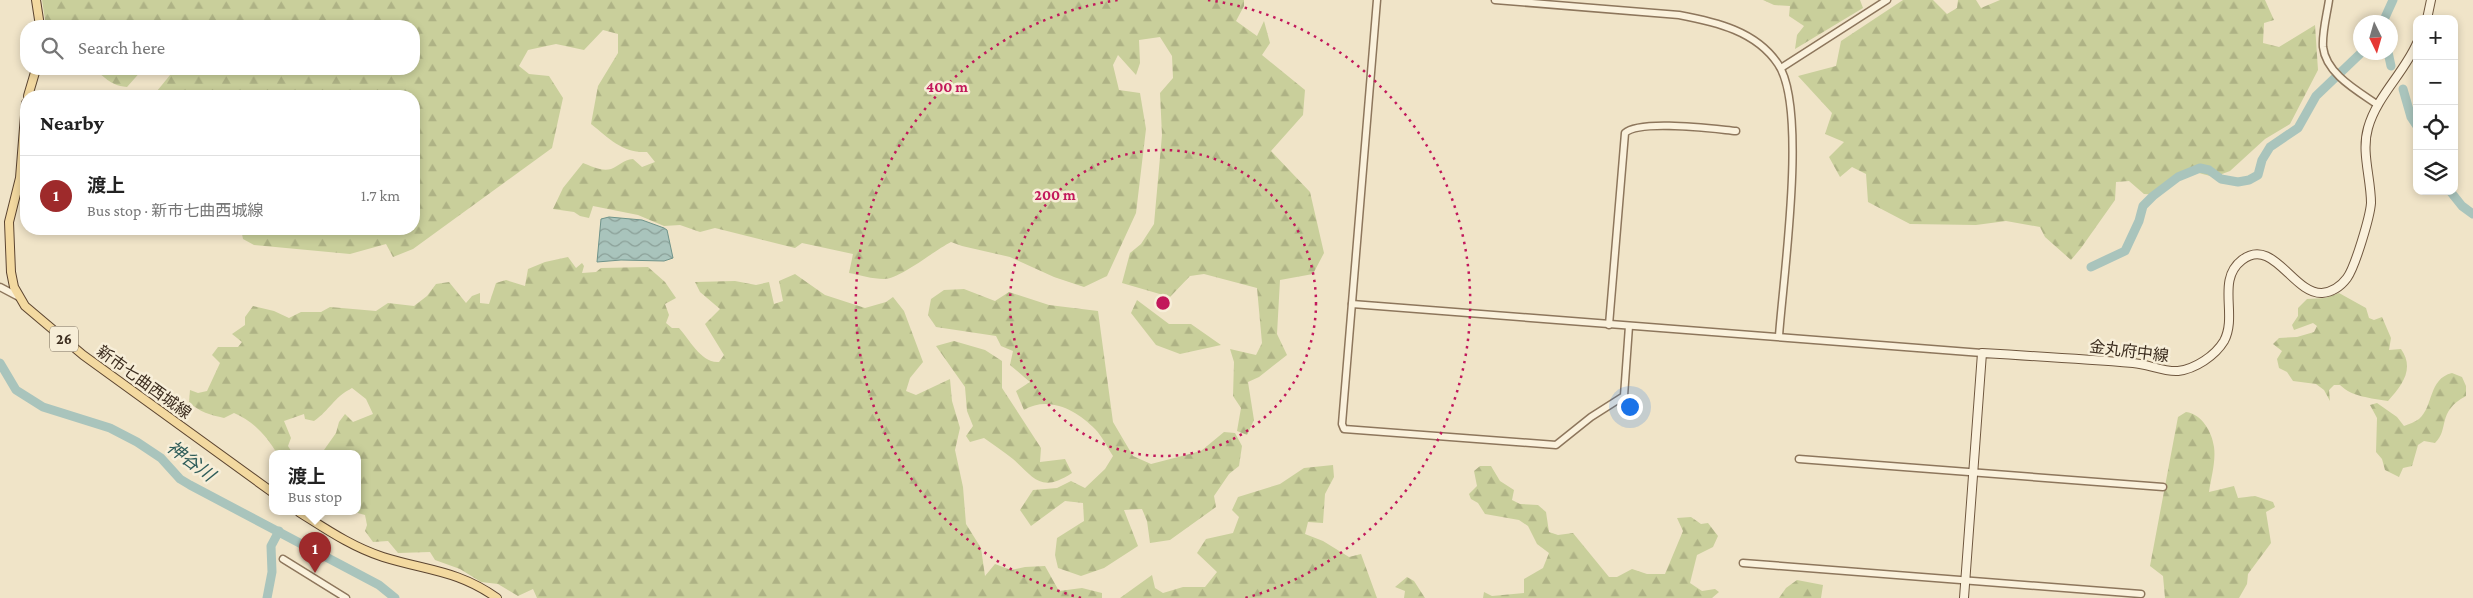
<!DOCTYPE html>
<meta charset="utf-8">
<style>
body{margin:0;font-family:"Crimson Pro","Noto Sans JP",serif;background:#f2f2f2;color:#222}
.controls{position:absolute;right:15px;top:15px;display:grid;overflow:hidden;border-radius:10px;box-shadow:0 2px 8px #0003}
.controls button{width:45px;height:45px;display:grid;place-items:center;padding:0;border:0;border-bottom:1px solid #e0e0e0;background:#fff;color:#222;font:25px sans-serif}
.compass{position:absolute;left:2353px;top:15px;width:45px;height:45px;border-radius:50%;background:#fff;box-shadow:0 2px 8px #0003;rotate:175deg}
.you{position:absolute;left:1629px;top:406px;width:18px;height:18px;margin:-12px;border:4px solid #fff;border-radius:50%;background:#1a73e8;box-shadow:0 0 0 8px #1a73e833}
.badge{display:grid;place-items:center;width:32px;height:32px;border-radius:50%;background:#9e2a2b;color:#fff;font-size:16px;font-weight:700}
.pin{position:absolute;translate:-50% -41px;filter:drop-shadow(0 1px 2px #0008)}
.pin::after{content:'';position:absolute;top:26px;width:18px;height:15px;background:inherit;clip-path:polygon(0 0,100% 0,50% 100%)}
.popup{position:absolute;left:269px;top:450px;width:92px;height:65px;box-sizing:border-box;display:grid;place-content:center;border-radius:10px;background:#fff;filter:drop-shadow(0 1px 4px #0005);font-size:16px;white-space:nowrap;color:#767676}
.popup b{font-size:19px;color:#222}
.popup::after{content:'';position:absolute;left:50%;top:100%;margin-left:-10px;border:10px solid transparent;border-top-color:#fff}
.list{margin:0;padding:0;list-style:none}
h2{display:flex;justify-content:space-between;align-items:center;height:65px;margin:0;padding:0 20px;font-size:21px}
h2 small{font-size:16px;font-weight:400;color:#767676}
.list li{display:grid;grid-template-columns:32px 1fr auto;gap:15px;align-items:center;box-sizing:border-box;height:80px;padding:0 20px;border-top:1px solid #e0e0e0}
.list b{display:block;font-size:19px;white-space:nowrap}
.list p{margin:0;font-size:16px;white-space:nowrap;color:#767676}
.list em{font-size:16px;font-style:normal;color:#767676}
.icon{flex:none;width:28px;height:28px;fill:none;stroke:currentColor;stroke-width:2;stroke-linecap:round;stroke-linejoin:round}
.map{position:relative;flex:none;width:2473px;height:598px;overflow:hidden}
.search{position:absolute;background:#fff;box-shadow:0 2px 8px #0003;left:20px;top:20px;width:400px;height:55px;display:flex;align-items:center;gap:12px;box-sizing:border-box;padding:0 18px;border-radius:20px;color:#767676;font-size:19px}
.panel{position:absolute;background:#fff;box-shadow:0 2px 8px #0003;left:20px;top:90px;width:400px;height:145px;border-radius:20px}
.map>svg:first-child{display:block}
.forest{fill:url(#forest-firs)}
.water{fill:url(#water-waves);stroke:#6f938a}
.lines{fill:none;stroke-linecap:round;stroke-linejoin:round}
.river{stroke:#a9c4bc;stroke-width:9}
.tertiary-casing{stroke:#8d765c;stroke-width:9}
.secondary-casing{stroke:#6f573f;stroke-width:10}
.primary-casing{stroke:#5b4430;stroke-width:10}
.tertiary{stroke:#faf1dc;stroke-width:6}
.secondary{stroke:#faf1dc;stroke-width:8}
.primary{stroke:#f3d9a0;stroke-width:8}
.ring{fill:none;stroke:#c2185b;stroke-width:2.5;stroke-dasharray:2.5 5}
.labels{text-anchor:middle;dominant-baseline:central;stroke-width:5;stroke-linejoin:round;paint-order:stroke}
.shield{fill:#f7eed8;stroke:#756857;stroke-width:1}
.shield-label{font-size:15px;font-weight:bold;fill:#3d2e20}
.street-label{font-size:16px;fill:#3d2e20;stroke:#f7eed8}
.water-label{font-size:18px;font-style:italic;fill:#2f5d5a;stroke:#f7eed8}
.centre{fill:#c2185b;stroke:#f7eed8;stroke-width:2.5}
.ring-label{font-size:15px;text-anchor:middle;font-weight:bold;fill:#c2185b;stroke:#f7eed8;stroke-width:5;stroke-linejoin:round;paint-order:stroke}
</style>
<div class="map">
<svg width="2473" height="598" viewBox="0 0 2473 598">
<defs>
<pattern id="forest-firs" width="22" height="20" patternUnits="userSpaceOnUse" patternTransform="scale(1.25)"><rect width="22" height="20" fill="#c9cf9b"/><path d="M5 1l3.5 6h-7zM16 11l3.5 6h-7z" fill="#aeb285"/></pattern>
<pattern id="water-waves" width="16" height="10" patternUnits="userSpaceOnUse" patternTransform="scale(1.25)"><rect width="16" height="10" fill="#a9c4bc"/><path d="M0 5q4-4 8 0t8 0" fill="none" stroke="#8ba098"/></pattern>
</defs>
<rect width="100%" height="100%" fill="#f0e4c8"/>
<g class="forest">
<path d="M42,0h1202v6l-8,15 21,15 7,-15 6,22 -8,12 43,35 -2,25 -32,36 39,41 14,61 -11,21 -33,6 -3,54 10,21 -28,22 -11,5 6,38 -7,15 -10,-4 4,-23 -8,-12 1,-34 -4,-13 26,6 6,-12 -5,-55 -53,-14 -14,2 -20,21 -48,-14 8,-30 11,-9 13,-20 8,-89 -2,-42 13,-15 -1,-22 -12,-19 -21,3 1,23 -4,12 -18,-20 -5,10 6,25 21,3 6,36 -10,84 -29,63 -23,11 -30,-10 -44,-20 -48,-11 -11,-4c-16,8 -51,37 -67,37 -12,0 -24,-4 -35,-6l4,-19 -51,-11 -7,5 -80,-20 -15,4 -20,-7 -16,1 -26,-11 -45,-9 -4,12 -9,-2 -6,-4 -21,-3 10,-21 20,-25c8,3 19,9 28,6 8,-3 12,-9 22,-10l9,8 13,-5 -8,-10c-25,1 -37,-13 -56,-28l7,-38 20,-33v-19l-15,-4 -19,20 -28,-6 -28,6 -9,16 10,8 20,2 14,22 -11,50 -139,101 -20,8 -7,-13 -36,10 -96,-9 -11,-6 -2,-10 18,5v-5h155v-133h-258l1,-5 18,-22h239v-43h-368z"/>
<polygon points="1763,0 1860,0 1863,8 1795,49 1797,35 1804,26 1789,16 1790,6 1774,5"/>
<polygon points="1903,0 1933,0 1947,14 1957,8 1958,0 1976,0 1981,8 2000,0 2265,0 2274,20 2264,23 2263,43 2279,47 2315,25 2318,70 2290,124 2265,139 2230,171 2214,177 2195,172 2180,178 2159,195 2144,194 2129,181 2116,182 2115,200 2081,248 2071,260 2045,237 2040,227 2006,221 1976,225 1910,224 1868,202 1866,174 1852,167 1840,177 1829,157 1844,142 1825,134 1832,113 1798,76 1836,66 1841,41"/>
<path d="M91,69h52l-16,18c-20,-2 -20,-11 -36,-18z"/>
<path d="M568,257l8,11 6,-5 2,3 -2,7 14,-1 5,-4 47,-1 17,15 11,16 -11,6 4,11 -3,8 6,5h7c10,11 23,36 40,34l5,-7 -19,-31 15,-15 -20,-17 -5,-10 40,-1 21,4 13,-3 5,22 9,-3 -4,-20 16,-7 30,21 40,13 21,-6 7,-5 11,14 19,51 -13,16 -4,13 10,4 34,-16 2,22 8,27 -5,22 8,37 3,37 15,24 4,28 10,-12 16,6 14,-3 20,-1 14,25 23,-3 20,5v5h-565l-4,-9 -15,7 -20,-12 -17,-2 -21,-13 -25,-9 -5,-8 -32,1 -10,-12 -15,1 -8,-11 2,-6 -2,-10 -11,-3h4v-58h-33l-1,-4 12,-17 3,-11 6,-8 8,8 20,-8 -7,-15 -14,-11c-19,10 -22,22 -38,33l-9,-2 -1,-5 -20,7 7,17 -3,8 5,8h-16c-9,-17 -25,-34 -43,-41l-10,5c-13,-3 -25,-6 -35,-16l1,-12 8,3 9,-2 13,-28 -8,-8 6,-8h20l4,-5 -10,-8 13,-9v-8l8,-11 21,5 15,7 12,-6h20l9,-5 46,4 12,-8 26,3 13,-10 9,-12 13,-2 17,21 6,-7 8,-3v10l9,1 7,-21 10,-3 19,6 3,-17 17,-7z"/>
<path d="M964,289l31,12 14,-9 40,13 49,6 15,111 20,34 18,8 50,-13 23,-19 11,1 7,13 -3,20 -10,8 -15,22 2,11 -46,33 -20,3 -3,-22 -5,-12 -18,1 14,36 -34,22 -23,8 -23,-8 -3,-13 2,-17 27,-17 -1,-18 -18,-2 -34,25 -11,-16 13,-20 24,-2 14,-7 14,7 20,-19 8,-13c-6,-9 -11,-20 -18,-27 -18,-19 -47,-34 -71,-19l-8,-19 14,-9 -20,-17 3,-14 -12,-5 -5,-10 -60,-9 -8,-12 3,-16 13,-9z"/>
<path d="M2339,293l27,15 3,10 5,2 8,-3 9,21 -2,12 12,-1c14,20 1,36 -13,52 -17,-3 -36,-4 -48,-16h-6l-5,5 1,11 -6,-11 -8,-6 -23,-3 -6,-9 -8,-4 -2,-9 5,-8 -9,-7 6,-6 18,-1 17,-5 3,-6 -4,-3 -19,7 -2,-5 6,-9v-8l9,-9 18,-1z"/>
<polygon points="1137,300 1169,324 1191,324 1221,345 1180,354 1156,345 1131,313"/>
<path d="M954,341l31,9 17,11v27l39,60 -1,14 25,-3 7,14c-31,20 -37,6 -59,-14 -9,-7 -19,-14 -29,-21l-14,4 -4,-6 7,-10 -6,-15 -2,-24 -29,-41z"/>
<path d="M2452,373l10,4 4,9v10c-30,16 -16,33 -31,47l-11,-2 -6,4 -6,21 -9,2 -4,9 -14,-7 -3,-11 -6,-7 1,-34 -7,-13 7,-2 20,14 7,9c5,-2 11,-4 15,-7 15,-13 9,-40 33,-46z"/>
<path d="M2186,412c16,2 26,20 28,35 2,14 -3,31 -5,45l25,-6 4,12 17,-2 18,6 2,5 -9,5 5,31 -23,31 -1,10 -8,14h-74l-2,-22 -13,-10 28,-149z"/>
<polygon points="1333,465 1334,477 1325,494 1323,523 1308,522 1305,534 1323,541 1349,557 1361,554 1377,598 1120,598 1152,575 1155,588 1163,593 1183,587 1205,587 1217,572 1197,553 1206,539 1233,533 1239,517 1232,510 1238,497 1280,484 1304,468"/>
<polygon points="1480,466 1491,466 1500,481 1514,490 1512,500 1520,504 1538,505 1546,512 1549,532 1558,535 1573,533 1609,577 1617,577 1632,569 1647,574 1665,574 1683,531 1677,518 1691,517 1701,524 1708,523 1718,536 1713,547 1697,555 1690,583 1702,591 1715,589 1719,592 1712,598 1483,598 1484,592 1492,596 1524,593 1524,579 1543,568 1549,553 1537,544 1528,526 1519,520 1485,514 1478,503 1471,499 1469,494 1477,486 1474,471"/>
<polygon points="1407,577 1414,581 1425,598 1404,598 1405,591 1395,587"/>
<polygon points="1797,580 1823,585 1821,598 1779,598 1786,588"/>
</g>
<polygon class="water" points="609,217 642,220 664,228 667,230 673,258 664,261 621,260 597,262 601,219"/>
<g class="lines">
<g class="river">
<polyline points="2383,22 2393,0"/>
<polyline points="2388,52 2391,66"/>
<polyline points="2403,89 2411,117 2417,126"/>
<polyline points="2450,191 2462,206 2473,214"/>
<polyline points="2091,267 2125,251 2139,221 2143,206 2153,196 2178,177 2200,168 2209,170 2221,179 2238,182 2249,180 2258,175 2262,160 2270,147 2298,128 2316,96 2362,52"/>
<polyline points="0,363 16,390 43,407 110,428 137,442 161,458 180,479 190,485 379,585 395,598"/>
<polyline points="267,598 272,572 271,546 279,531"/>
</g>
<g class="tertiary-casing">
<g id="tertiary">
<polyline points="1377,0 1342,424 1344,429 1556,445 1591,417 1624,396 1629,326"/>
<path d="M1495,0l184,15c37,7 77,16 99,49 30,44 5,214 1,272"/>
<path d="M2329,0c-2,14 -7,32 -6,47 3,27 35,44 55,58"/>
<polyline points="1781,68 1887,0"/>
<polyline points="0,287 19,297"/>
<polyline points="1352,304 1982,353"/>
<path d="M1609,325l16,-192c15,-14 89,-4 111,-2"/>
<polyline points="1799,459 2163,487"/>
<polyline points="283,559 346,598"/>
<polyline points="1743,563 2141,594"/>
</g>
</g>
<g class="secondary-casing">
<g id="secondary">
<polyline points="2427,19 2431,0"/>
<path d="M1964,598l18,-245c51,3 101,6 151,10 15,1 30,9 45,8 17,-2 37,-15 46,-30 14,-26 -8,-61 18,-81 31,-24 51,34 80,33 10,-1 19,-7 25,-15 8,-11 23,-61 24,-75 0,-25 -10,-51 -3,-75 9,-32 36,-55 49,-85"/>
</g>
</g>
<g class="primary-casing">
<g id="primary">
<polyline points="36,0 40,26"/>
<polyline points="28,96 36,69"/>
<polyline points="26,103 20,178 9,222 11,272 14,287 25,306 83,355 272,492"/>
<path d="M299,512c27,17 53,35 84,45 45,14 74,13 114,41"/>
</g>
</g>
<use href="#tertiary" class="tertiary"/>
<use href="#secondary" class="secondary"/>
<use href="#primary" class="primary"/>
</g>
<g class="ring">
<circle cx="1163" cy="303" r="153"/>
<path d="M1081 598A306 306 0 0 1 1118 0M1208 0A306 306 0 0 1 1245 598"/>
</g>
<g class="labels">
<rect class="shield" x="50" y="326.5" width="28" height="25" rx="4"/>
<g class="shield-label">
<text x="64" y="339">26</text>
</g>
<g class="street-label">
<text transform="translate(2129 351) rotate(7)">金丸府中線</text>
<text transform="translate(144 382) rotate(36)">新市七曲西城線</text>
</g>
<g class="water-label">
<text transform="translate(191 461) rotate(37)">神谷川</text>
</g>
</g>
<circle cx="1163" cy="303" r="8" class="centre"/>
<g class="ring-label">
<text x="947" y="92">400 m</text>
<text x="1055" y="200">200 m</text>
</g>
</svg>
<div class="controls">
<button>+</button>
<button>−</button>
<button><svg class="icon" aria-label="locate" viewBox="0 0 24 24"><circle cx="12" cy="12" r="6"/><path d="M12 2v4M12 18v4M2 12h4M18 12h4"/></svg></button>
<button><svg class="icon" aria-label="layers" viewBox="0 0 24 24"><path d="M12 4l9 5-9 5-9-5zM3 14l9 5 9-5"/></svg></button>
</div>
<svg class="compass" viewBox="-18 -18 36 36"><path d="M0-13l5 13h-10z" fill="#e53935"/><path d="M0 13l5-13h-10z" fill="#767676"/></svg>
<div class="you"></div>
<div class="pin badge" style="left:315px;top:573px">1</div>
<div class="popup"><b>渡上</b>Bus stop</div>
<div class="search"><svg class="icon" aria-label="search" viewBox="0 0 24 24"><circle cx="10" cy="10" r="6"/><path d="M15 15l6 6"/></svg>Search here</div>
<section class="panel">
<h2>Nearby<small></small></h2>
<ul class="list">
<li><span class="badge">1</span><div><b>渡上</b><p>Bus stop · 新市七曲西城線</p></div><em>1.7 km</em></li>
</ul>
</section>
</div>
